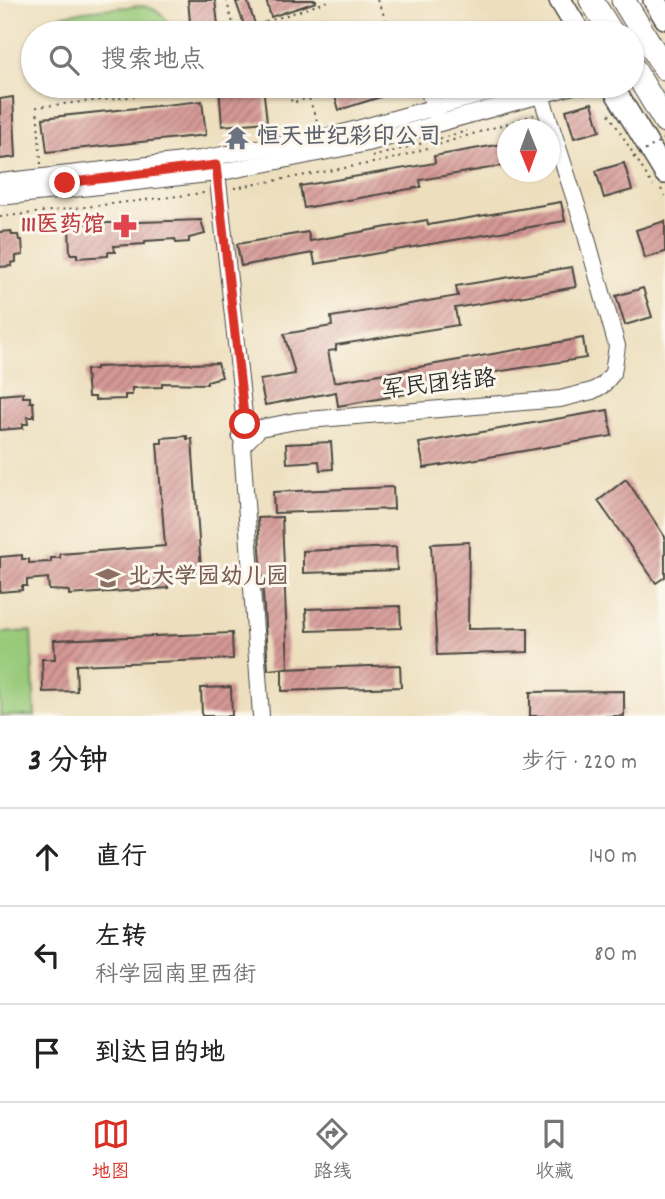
<!DOCTYPE html>
<html lang="zh">
<meta charset="utf-8">
<style>
body{margin:0;font-family:Dekko,"LXGW WenKai TC",sans-serif;background:#f6f6f6;color:#222}
.compass{position:absolute;left:497px;top:119px;width:63px;height:63px;border-radius:50%;background:#fff;box-shadow:0 2px 5px #0004;rotate:179deg}
.stop{position:absolute;width:21px;height:21px;margin:-16px;border:5px solid #d93025;border-radius:50%;background:#fff}
.stop.end{background:#d93025;border-color:#fff;box-shadow:0 2px 7px #0008}
.list{margin:0;padding:0;list-style:none}
h2{display:flex;justify-content:space-between;align-items:center;height:91px;margin:0;padding:0 28px;font-size:30px}
h2 small{font-size:23px;font-weight:400;color:#767676}
.list li{display:grid;grid-template-columns:46px 1fr auto;gap:21px;align-items:center;box-sizing:border-box;height:98px;padding:0 28px;border-top:2px solid #e0e0e0}
.list b{display:block;font-size:26px;white-space:nowrap}
.list p{margin:0;font-size:23px;white-space:nowrap;color:#767676}
.list em{font-size:23px;font-style:normal;color:#767676}
.icon{flex:none;width:38px;height:38px;fill:none;stroke:currentColor;stroke-width:2;stroke-linecap:round;stroke-linejoin:round}
.map{position:relative;flex:none;width:665px;height:716px;overflow:hidden}
.search{position:absolute;background:#fff;box-shadow:0 2px 5px #0004;left:21px;right:21px;top:21px;height:77px;display:flex;align-items:center;gap:18px;box-sizing:border-box;padding:0 24px;border-radius:38px;color:#767676;font-size:26px}
.sheet{height:385px;background:#fff}
nav{display:flex;justify-content:space-around;align-items:center;box-sizing:border-box;height:98px;border-top:2px solid #e0e0e0;background:#fff;font-size:19px;color:#767676}
nav a{display:grid;justify-items:center;gap:4px}
nav .on{color:#d93025}
.map>svg:first-child{display:block}
.park{fill:#98ca7a;stroke:#627a52;stroke-width:2}
.building{fill:url(#building-hatch)}
.lines{fill:none;stroke-linecap:round;stroke-linejoin:round}
.minor-casing{stroke:#484641;stroke-width:18}
.major-casing{stroke:#484641;stroke-width:24}
.highway-casing{stroke:#484641;stroke-width:25}
.path{stroke:#484641;stroke-width:2;stroke-dasharray:2 5;stroke-linecap:butt}
.minor{stroke:#fff;stroke-width:16}
.major{stroke:#fff;stroke-width:21}
.highway{stroke:#fff;stroke-width:23}
.path-bridge{stroke:#484641;stroke-width:2;stroke-dasharray:2 5;stroke-linecap:butt}
.route{stroke:#d93025;stroke-width:9}
.labels{text-anchor:middle;dominant-baseline:central;stroke-width:6;stroke-linejoin:round;paint-order:stroke}
.worship-label{font-size:23px;font-weight:bold;fill:#5b616d;stroke:#fbf7ec;text-anchor:start}
.health-label{font-size:23px;font-weight:bold;fill:#be3a42;stroke:#fbf7ec;text-anchor:end}
.street-label{font-size:23px;fill:#2b2b2b;stroke:#fbf7ec}
.education-label{font-size:23px;font-weight:bold;fill:#785e54;stroke:#fbf7ec;text-anchor:start}
</style>
<div class="map">
<svg width="665" height="716" viewBox="0 0 665 716">
<defs>
<pattern id="building-hatch" width="6" height="6" patternUnits="userSpaceOnUse" patternTransform="scale(1.75)"><rect width="6" height="6" fill="#d59895"/><path d="M-1 1l2-2M0 6l6-6M5 7l2-2" fill="none" stroke="#ad7c7a"/></pattern>
</defs>
<rect width="100%" height="100%" fill="#fbf7ec"/>
<filter id="ink" filterUnits="userSpaceOnUse"><feTurbulence type="fractalNoise" baseFrequency=".0143" numOctaves="2"/><feDisplacementMap in="SourceGraphic" scale="14" xChannelSelector="R" yChannelSelector="G"/><feConvolveMatrix kernelMatrix="1 2 1 2 8 2 1 2 1" color-interpolation-filters="sRGB"/></filter>
<filter id="wash" filterUnits="userSpaceOnUse"><feTurbulence type="fractalNoise" baseFrequency=".00686" numOctaves="4" result="noise"/><feDisplacementMap in="SourceGraphic" scale="28" xChannelSelector="R" yChannelSelector="G"/><feGaussianBlur stdDeviation="1.57" result="paint"/><feColorMatrix in="noise" values="0 0 0 0 0 0 0 0 0 0 0 0 0 0 0 0 0 1.4 0 .05"/><feComposite in="paint" operator="in"/></filter>
<g filter="url(#wash)">
<rect width="100%" height="100%" fill="#eddfbe"/>
<g class="park">
<path d="M142,6c16,2 26,11 30,27h-137c14,-24 79,-25 107,-27z"/>
<polygon points="31,631 35,716 0,716 0,633"/>
</g>
<g id="blocks">
<g class="building">
<polygon points="188,0 215,0 219,33 191,33"/>
<polygon points="247,0 258,33 247,33 236,2"/>
<polygon points="266,0 316,0 316,2 271,17"/>
<polygon points="219,86 263,86 267,122 222,126"/>
<polygon points="356,86 409,86 409,88 339,110 334,93"/>
<polygon points="13,97 16,157 0,159 0,99"/>
<polygon points="202,101 206,135 47,152 43,118"/>
<polygon points="592,103 600,131 574,138 566,110"/>
<polygon points="508,143 508,165 420,180 421,187 304,208 300,186 435,163 434,156"/>
<polygon points="624,163 632,190 604,198 596,171"/>
<polygon points="561,202 565,221 315,264 313,253 241,266 237,244 308,232 310,241 427,220 428,225"/>
<polygon points="201,220 205,234 189,238 189,242 176,243 175,239 145,241 145,244 114,246 115,252 108,252 108,256 77,258 77,254 70,254 69,227 79,227 79,224"/>
<polygon points="665,221 665,252 645,258 636,230"/>
<polygon points="11,231 12,235 18,235 19,240 22,240 23,255 16,256 16,262 11,263 12,266 0,267 0,232"/>
<polygon points="572,267 576,287 455,308 458,325 336,345 336,350 328,351 334,382 583,338 586,358 456,378 457,385 338,406 336,392 265,405 260,380 295,374 284,334 332,326 331,317 458,296 456,286"/>
<polygon points="643,288 652,317 625,325 616,296"/>
<polygon points="218,363 222,377 207,381 207,384 162,383 162,387 132,388 132,395 125,395 125,399 95,400 95,397 88,397 86,370 96,369 96,367"/>
<polygon points="23,393 23,397 30,397 30,402 33,402 34,417 27,417 28,424 23,424 23,428 0,430 0,395"/>
<polygon points="608,410 612,436 424,468 419,443"/>
<polygon points="187,436 187,439 192,439 201,569 198,572 167,577 168,588 69,595 69,591 49,590 48,578 27,580 27,586 22,586 22,590 0,592 0,557 22,555 22,559 29,559 29,563 51,562 51,558 60,558 60,554 165,546 157,443 162,443 162,438"/>
<polygon points="331,442 333,469 320,470 319,461 287,463 286,444"/>
<polygon points="626,479 665,537 665,577 656,583 598,501"/>
<polygon points="393,487 394,509 274,513 273,492"/>
<polygon points="282,517 288,668 268,670 258,518"/>
<polygon points="469,542 468,629 528,628 528,652 437,655 431,544"/>
<polygon points="396,547 397,570 303,573 303,551"/>
<polygon points="400,606 401,628 307,631 306,609"/>
<polygon points="232,633 233,659 76,665 77,691 43,692 42,659 55,659 54,640"/>
<polygon points="400,665 401,687 282,691 282,669"/>
<polygon points="231,687 232,716 202,716 201,688"/>
<polygon points="624,691 624,716 530,716 530,692"/>
</g>
</g>
</g>
<g filter="url(#ink)">
<use href="#blocks" fill-opacity="0" stroke="#484641" stroke-width="2"/>
<g class="lines">
<g class="minor-casing">
<g id="minor">
<polyline points="427,86 438,119"/>
<polyline points="216,163 245,424 240,436"/>
<polyline points="0,182 200,159 332,136 512,86"/>
<polyline points="0,197 217,173 368,143 573,86"/>
<polyline points="261,716 242,446 260,428 296,421 560,399 592,391 603,385 613,373 617,346 582,221 538,86"/>
</g>
</g>
<g class="major-casing">
<g id="major">
<polyline points="560,0 580,33"/>
<polyline points="654,0 665,18"/>
<polyline points="612,86 665,173"/>
</g>
</g>
<g class="highway-casing">
<g id="highway">
<polyline points="591,0 612,33"/>
<polyline points="623,0 665,69"/>
<polyline points="632,66 665,121"/>
</g>
</g>
<g class="path">
<polyline points="227,0 231,20 242,28 266,22 271,33"/>
<polyline points="377,0 392,33"/>
<polyline points="266,22 332,0"/>
<polyline points="287,86 292,103 308,98"/>
<polyline points="317,86 320,94 309,98 318,124"/>
<polyline points="584,95 599,94"/>
<polyline points="609,114 653,186"/>
<polyline points="372,157 467,131"/>
<polyline points="41,164 37,107 155,94"/>
<polyline points="234,188 389,160 534,115"/>
<polyline points="661,189 665,196"/>
<polyline points="0,217 204,193"/>
</g>
<use href="#minor" class="minor"/>
<use href="#major" class="major"/>
<use href="#highway" class="highway"/>
<polyline class="path-bridge" points="633,158 665,138"/>
</g>
</g>
<g class="lines" filter="url(#ink)">
<polyline class="route" points="65,183 216,165 245,424"/>
</g>
<defs>
<g id="temple-bare" transform="scale(1.89)"><path d="M0-6L5-2H3V0L6.5 2.5H4V6H1.5V3h-3V6H-4V2.5H-6.5L-3 0V-2H-5Z" fill="#6b7280" stroke="#fbf7ec" stroke-width="2.5" paint-order="stroke"/></g>
<g id="pharmacy-bare" transform="scale(1.89)"><path d="M-2-6h4v4h4v4h-4v4h-4v-4h-4v-4h4Z" fill="#e0444e" stroke="#fbf7ec" stroke-width="2.5" paint-order="stroke"/></g>
<g id="school-bare" transform="scale(1.89)"><path d="M0-5L7-2L0 1L-7-2ZM-4 1L0 2.5L4 1V4Q0 6-4 4Z" fill="#8d6e63" stroke="#fbf7ec" stroke-width="2.5" paint-order="stroke"/></g>
</defs>
<g fill-rule="evenodd">
<use href="#temple-bare" x="237" y="138"/>
<use href="#pharmacy-bare" x="125" y="226"/>
<use href="#school-bare" x="108" y="578"/>
</g>
<g class="labels">
<g class="worship-label">
<text x="257" y="138">恒天世纪彩印公司</text>
</g>
<g class="health-label">
<text x="105" y="226">111医药馆</text>
</g>
<g class="street-label">
<text transform="translate(439 386) rotate(-6)">军民团结路</text>
</g>
<g class="education-label">
<text x="128" y="578">北大学园幼儿园</text>
</g>
</g>
</svg>
<svg class="compass" viewBox="-18 -18 36 36"><path d="M0-13l5 13h-10z" fill="#e53935"/><path d="M0 13l5-13h-10z" fill="#767676"/></svg>
<div class="stop" style="left:245px;top:424px"></div>
<div class="stop end" style="left:65px;top:183px"></div>
<div class="search"><svg class="icon" aria-label="search" viewBox="0 0 24 24"><circle cx="10" cy="10" r="6"/><path d="M15 15l6 6"/></svg>搜索地点</div>
</div>
<section class="sheet">
<h2>3 分钟<small>步行 · 220 m</small></h2>
<ul class="list">
<li><svg class="icon" aria-label="ahead" viewBox="0 0 24 24"><path d="M12 20V5M6 11l6-6 6 6"/></svg><div><b>直行</b></div><em>140 m</em></li>
<li><svg class="icon" aria-label="left" viewBox="0 0 24 24"><path d="M17 20v-9H6M10 6l-5 5 5 5"/></svg><div><b>左转</b><p>科学园南里西街</p></div><em>80 m</em></li>
<li><svg class="icon" aria-label="arrive" viewBox="0 0 24 24"><path d="M6 21V4h12l-3 4 3 4H6"/></svg><div><b>到达目的地</b></div></li>
</ul>
</section>
<nav>
<a class="on"><svg class="icon" aria-label="map" viewBox="0 0 24 24"><path d="M3 6l6-2 6 2 6-2v14l-6 2-6-2-6 2zM9 4v14M15 6v14"/></svg>地图</a>
<a><svg class="icon" aria-label="directions" viewBox="0 0 24 24"><path d="M12 3l9 9-9 9-9-9zM9 14v-3h6M13 9l2 2-2 2"/></svg>路线</a>
<a><svg class="icon" aria-label="saved" viewBox="0 0 24 24"><path d="M7 4h10v16l-5-4-5 4z"/></svg>收藏</a>
</nav>
